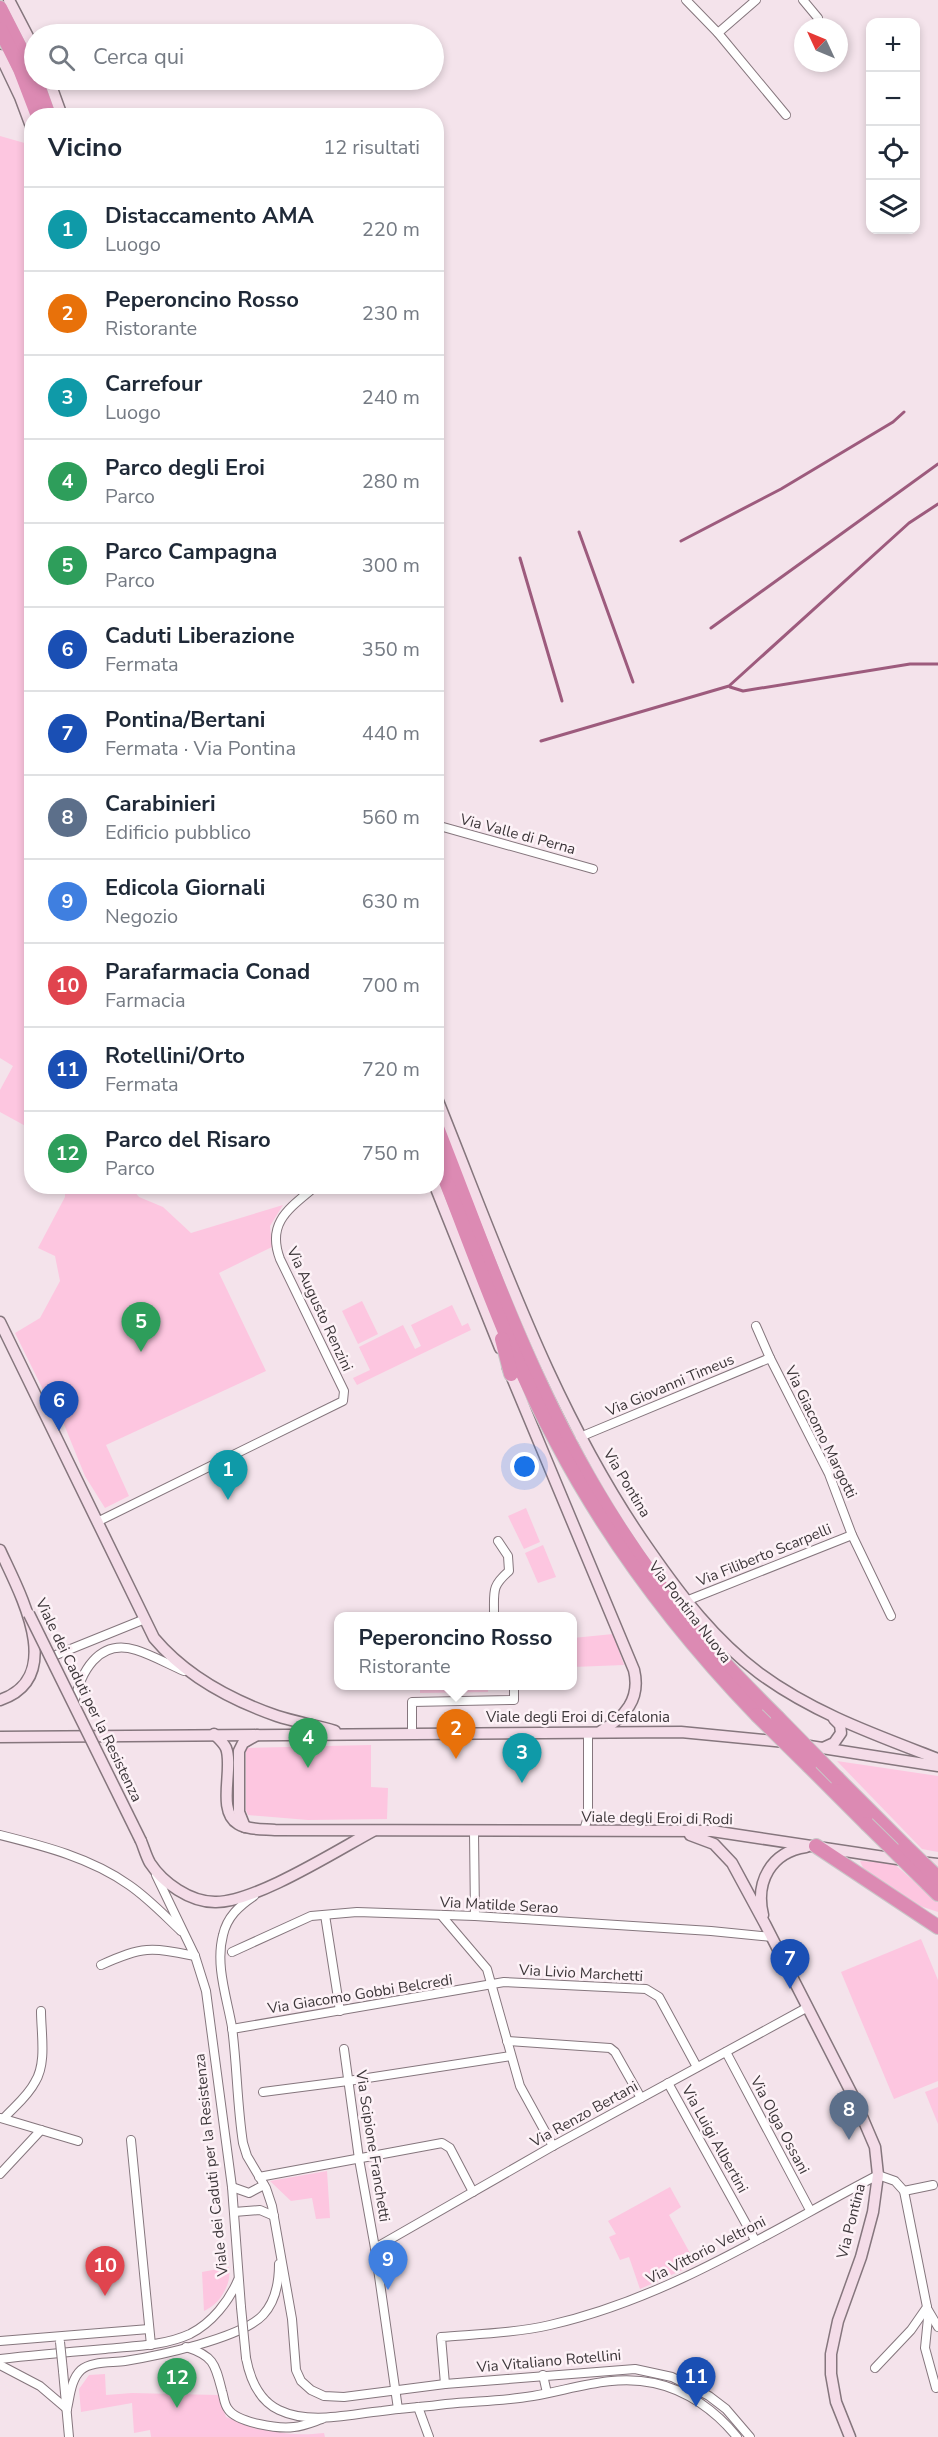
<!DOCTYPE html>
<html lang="it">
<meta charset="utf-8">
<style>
body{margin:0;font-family:"Nunito Sans",sans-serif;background:#f2f2f3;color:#1f2937}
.controls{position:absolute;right:18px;top:18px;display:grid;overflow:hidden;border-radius:12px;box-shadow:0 3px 9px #0003}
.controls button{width:54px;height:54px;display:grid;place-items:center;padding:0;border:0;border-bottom:2px solid #e0e1e3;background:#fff;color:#1f2937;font:30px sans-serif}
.compass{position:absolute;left:794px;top:18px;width:54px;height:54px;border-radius:50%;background:#fff;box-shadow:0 3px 9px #0003;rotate:314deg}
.you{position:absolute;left:525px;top:1467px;width:21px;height:21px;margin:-15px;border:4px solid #fff;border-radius:50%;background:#1a73e8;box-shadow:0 0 0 9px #1a73e833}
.badge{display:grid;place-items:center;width:39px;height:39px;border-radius:50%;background:#ea580c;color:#fff;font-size:20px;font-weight:700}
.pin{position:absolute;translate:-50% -50px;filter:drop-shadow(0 2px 3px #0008)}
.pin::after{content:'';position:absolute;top:32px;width:21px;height:18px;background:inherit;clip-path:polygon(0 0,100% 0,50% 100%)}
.popup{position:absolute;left:334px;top:1612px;width:243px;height:78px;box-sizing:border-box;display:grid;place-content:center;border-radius:12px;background:#fff;filter:drop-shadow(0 2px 4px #0005);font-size:20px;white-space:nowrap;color:#747a83}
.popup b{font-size:22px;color:#1f2937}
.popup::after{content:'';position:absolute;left:50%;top:100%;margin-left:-12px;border:12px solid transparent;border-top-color:#fff}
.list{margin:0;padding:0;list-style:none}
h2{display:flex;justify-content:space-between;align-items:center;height:78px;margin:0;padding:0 24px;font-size:26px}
h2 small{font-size:20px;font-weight:400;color:#747a83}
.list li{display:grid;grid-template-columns:39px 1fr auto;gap:18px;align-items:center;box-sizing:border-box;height:84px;padding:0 24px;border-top:2px solid #e0e1e3}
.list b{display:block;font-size:22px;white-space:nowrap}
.list p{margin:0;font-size:20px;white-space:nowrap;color:#747a83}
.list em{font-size:20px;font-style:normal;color:#747a83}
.icon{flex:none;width:33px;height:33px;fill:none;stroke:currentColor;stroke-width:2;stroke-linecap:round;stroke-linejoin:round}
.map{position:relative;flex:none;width:938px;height:2437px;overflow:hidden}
.search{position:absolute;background:#fff;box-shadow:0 3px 9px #0003;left:24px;top:24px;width:420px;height:66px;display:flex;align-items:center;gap:15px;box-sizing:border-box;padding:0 21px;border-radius:33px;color:#747a83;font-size:22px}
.panel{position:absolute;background:#fff;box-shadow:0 3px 9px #0003;left:24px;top:108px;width:420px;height:1086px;border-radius:24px}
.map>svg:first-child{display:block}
.green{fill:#fdc6e0}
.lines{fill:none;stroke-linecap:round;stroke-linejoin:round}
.stream{stroke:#9d5b7d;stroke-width:3}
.street-casing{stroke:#85767d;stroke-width:10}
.secondary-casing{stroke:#85767d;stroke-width:13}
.highway-casing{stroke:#c9c7c8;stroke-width:16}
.street{stroke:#fff;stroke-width:8}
.secondary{stroke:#f4dce8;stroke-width:10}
.highway{stroke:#dc8ab3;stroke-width:14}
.street-bridge-casing{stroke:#85767d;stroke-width:10;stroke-linecap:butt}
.secondary-bridge-casing{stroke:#85767d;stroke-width:13;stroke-linecap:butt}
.highway-bridge-casing{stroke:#c9c7c8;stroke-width:16;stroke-linecap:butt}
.street-bridge{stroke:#fff;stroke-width:8}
.secondary-bridge{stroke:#f4dce8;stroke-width:10}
.highway-bridge{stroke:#dc8ab3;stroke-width:14}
.labels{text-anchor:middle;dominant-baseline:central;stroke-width:5;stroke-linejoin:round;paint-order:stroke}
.street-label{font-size:15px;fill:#3d373a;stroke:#fdf2f7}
</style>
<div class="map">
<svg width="938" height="2437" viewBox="0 0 938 2437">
<rect width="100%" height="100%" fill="#f4e3eb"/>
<g class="green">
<polygon points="0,136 28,144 32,155 31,1129 0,1112 0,1090 13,1066 0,1058"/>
<polygon points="65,1187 133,1187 133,1190 139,1197 163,1207 191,1233 283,1205 270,1226 272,1247 219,1273 266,1371 106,1445 129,1496 105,1508 85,1476 63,1422 56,1416 15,1333 40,1318 60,1281 55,1256 38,1248 65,1197"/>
<polygon points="362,1301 378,1334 358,1344 342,1311"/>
<polygon points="452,1305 462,1326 468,1323 471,1330 357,1385 353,1378 370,1370 359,1347 403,1325 415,1349 421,1346 411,1325"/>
<polygon points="526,1508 540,1542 524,1549 508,1516"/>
<polygon points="543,1545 556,1577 538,1583 525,1553"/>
<polygon points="613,1634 624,1665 573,1667 573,1638"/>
<polygon points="420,1686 488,1686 488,1692 420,1693"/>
<polygon points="371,1745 371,1787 388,1788 387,1819 308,1820 248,1815 246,1810 246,1748"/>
<polygon points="837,1761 938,1776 938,1852 922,1849"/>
<polygon points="860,1861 893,1863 938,1902 938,1912 920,1906 864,1870"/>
<polygon points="921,1939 938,1980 938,2081 894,2099 841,1972"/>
<polygon points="938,2087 938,2124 925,2092"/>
<polygon points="327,2171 330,2218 316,2219 312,2198 291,2201 270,2181"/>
<polygon points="670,2187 681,2207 669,2215 696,2264 640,2289 629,2257 620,2260 609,2237 616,2234 608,2221"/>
<path d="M229,2267c3,17 -9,37 -25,44l-2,-39z"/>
<path d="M105,2374l1,21 26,-2 86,2 8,22c36,14 60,20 98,16l1,4h-174l-1,-7 -16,3 -2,-30 -51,9 -2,-23 10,-14z"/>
</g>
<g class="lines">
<g class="stream">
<polyline points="579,532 633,682"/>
<polyline points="681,541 781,489 893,422 904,412"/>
<polyline points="520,558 562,701"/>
<polyline points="711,628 938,464"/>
<polyline points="730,687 743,691 910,664 938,664"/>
<polyline points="541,741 729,686 909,523 938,504"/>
</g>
<g class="street-casing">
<g id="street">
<polyline points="686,0 718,33 786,115"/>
<polyline points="803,0 818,18"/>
<polyline points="718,33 756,0"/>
<polyline points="436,825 593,869"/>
<polyline points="756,1326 770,1358 829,1474 852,1535 891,1616"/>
<polyline points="580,1437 770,1358"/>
<path d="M97,1522l246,-121 1,-10 -64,-132c-14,-37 10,-51 36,-73"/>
<polyline points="686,1601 852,1535"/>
<path d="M494,1612c0,-22 -2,-26 15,-41l-1,-15 -10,-15"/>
<polyline points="51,1657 145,1619"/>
<path d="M74,1704c6,-31 24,-66 62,-54 16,5 32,14 48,21"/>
<polyline points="412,1734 412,1702 514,1700 514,1686"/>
<polyline points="584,1830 588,1817 588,1732"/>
<polyline points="474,1832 475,1916"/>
<path d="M0,1835c44,11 91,23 129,50 19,13 35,30 52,46"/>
<polyline points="156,1875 195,1956 206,1991 232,2187 241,2307"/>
<path d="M254,1896c-15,10 -27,21 -31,39 -8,30 4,63 9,92 5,38 5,77 11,116l4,13 19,32 6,18 20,113 4,51 5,11 10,9 13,6 20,1 101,-13 190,-15 37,8 37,19 17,13 24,28"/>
<polyline points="325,1915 340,2011"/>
<polyline points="441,1915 487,1969 520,2086 553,2146"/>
<polyline points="232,1952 311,1916 357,1912 475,1916 711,1931 772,1937"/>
<path d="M101,1965c42,-19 49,-18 94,-9"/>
<polyline points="232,2029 504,1982 646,1989 659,1997 697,2067"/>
<polyline points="507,2041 610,2048 615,2052 641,2098"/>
<polyline points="344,2049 359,2159 375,2248 398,2409"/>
<polyline points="726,2052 810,2210"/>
<polyline points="668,2083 755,2240"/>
<polyline points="263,2092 348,2081 511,2056"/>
<polyline points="1,2118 78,2141"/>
<path d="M4,2118c10,-11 24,-22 31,-36 12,-19 6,-49 6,-71"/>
<polyline points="131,2140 151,2345"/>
<polyline points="0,2174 41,2130"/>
<polyline points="259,2177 442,2143 450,2148 473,2192"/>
<polyline points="232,2187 249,2193 264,2185"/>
<polyline points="904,2191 933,2185"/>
<polyline points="234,2212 260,2210 274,2216"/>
<polyline points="375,2248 553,2146 808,2007"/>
<polyline points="927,2307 928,2318 925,2348 936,2388"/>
<polyline points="928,2310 938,2327"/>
<polyline points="0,2341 149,2329"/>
<path d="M186,2347c28,9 29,17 36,44 2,6 2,13 6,18 9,14 51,20 66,18 10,-1 19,-5 28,-8"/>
<path d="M246,2358c4,21 12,42 33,52 31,15 71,4 103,1 22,-3 43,-4 64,-7 29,-3 58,-3 87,-8 41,-7 79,-22 121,-13 33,7 62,28 83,54"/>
<path d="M0,2359c35,-4 70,-7 105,-10 28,-3 59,-3 85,-15 22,-11 39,-33 48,-54"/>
<polyline points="0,2365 40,2386 67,2409"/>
<polyline points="63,2371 69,2437"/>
<polyline points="543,2375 547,2393"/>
<path d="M445,2384l-4,-47c36,-3 74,-4 109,-12 119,-27 222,-95 328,-150l17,6 9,10 23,116 -16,23 -36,38"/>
<polyline points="418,2407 429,2437"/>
<path d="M67,2409c3,-13 4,-30 14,-39 10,-9 31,-7 44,-9 32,-5 117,-23 138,-46 13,-14 16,-33 16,-51"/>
</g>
</g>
<g class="secondary-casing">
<g id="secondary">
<polyline points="9,0 34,48"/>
<polyline points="0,55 20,97 32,129"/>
<polyline points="49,80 62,116"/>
<path d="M436,1096c63,156 117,317 214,455 32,46 64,88 109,122 54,40 117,62 179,86"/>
<polyline points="435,1186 500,1348"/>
<path d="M0,1322l154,316c31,37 77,62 123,78 18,6 39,9 58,15"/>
<path d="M508,1368l126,302c7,29 -9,47 -33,61"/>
<path d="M0,1550c18,40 68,127 0,150"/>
<path d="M214,1734c4,4 9,8 12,14 8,20 -10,63 12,76 10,6 26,5 37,6l437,1 192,29"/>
<polyline points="0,1737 681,1732 785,1742"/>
<polyline points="803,1745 938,1766"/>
<polyline points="823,1748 834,1743 841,1733 840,1725 834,1719"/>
<polyline points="245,1827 239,1812 239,1751 243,1743 257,1735"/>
<polyline points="690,1835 714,1844 732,1863 765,1924 854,2098 875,2147 878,2175 873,2212 861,2257 838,2321 831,2354 831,2374 836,2402 850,2437"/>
<path d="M141,1841c3,7 5,15 9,22 13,20 40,39 65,39 39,1 121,-51 158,-71"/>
<polyline points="920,1862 938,1864"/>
<path d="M763,1915c-8,-33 8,-63 43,-68"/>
</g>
</g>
<g class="highway-casing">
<g id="highway">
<polyline points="0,8 34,75"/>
<polyline points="0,29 20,69 38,116"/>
<polyline points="36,80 49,116"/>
<path d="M436,1125c41,104 78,211 130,311 35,67 79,134 128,193 26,31 55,60 84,89"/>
<path d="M436,1156c38,95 72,196 120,285 53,101 122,192 201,274"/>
<polyline points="502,1339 511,1374"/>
<polyline points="809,1766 867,1824"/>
<polyline points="837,1778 905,1846"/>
<polyline points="816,1846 938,1927"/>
<polyline points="927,1883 938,1894"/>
</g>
</g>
<use href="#street" class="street"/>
<use href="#secondary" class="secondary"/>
<use href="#highway" class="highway"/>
<g class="street-bridge-casing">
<g id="street-bridge">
<polyline points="241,2307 246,2358"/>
<polyline points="60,2342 63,2371"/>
</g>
</g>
<g class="secondary-bridge-casing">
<polyline id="secondary-bridge" points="29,1614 141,1841"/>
</g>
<g class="highway-bridge-casing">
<g id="highway-bridge">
<polyline points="757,1715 809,1766"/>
<polyline points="778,1718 837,1778"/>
<polyline points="867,1824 927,1883"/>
<polyline points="905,1846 938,1878"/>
</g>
</g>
<use href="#street-bridge" class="street-bridge"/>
<use href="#secondary-bridge" class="secondary-bridge"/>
<use href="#highway-bridge" class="highway-bridge"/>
</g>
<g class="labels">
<g class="street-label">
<text transform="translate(518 834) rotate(15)">Via Valle di Perna</text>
<text transform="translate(320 1309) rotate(65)">Via Augusto Renzini</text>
<text transform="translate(670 1385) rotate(-23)">Via Giovanni Timeus</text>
<text transform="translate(821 1432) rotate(64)">Via Giacomo Margotti</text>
<text transform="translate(627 1483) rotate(59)">Via Pontina</text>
<text transform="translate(764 1555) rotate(-22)">Via Filiberto Scarpelli</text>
<text transform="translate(690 1612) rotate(52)">Via Pontina Nuova</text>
<text transform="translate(89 1700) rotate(64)">Viale dei Caduti per la Resistenza</text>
<text x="578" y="1717">Viale degli Eroi di Cefalonia</text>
<text transform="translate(657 1818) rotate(1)">Viale degli Eroi di Rodi</text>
<text transform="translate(499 1905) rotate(3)">Via Matilde Serao</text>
<text transform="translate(581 1973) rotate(3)">Via Livio Marchetti</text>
<text transform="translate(360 1994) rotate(-9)">Via Giacomo Gobbi Belcredi</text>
<text transform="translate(584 2114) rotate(-29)">Via Renzo Bertani</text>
<text transform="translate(780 2125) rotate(62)">Via Olga Ossani</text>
<text transform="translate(715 2139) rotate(61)">Via Luigi Albertini</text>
<text transform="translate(373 2146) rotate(81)">Via Scipione Franchetti</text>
<text transform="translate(211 2165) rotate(-96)">Viale dei Caduti per la Resistenza</text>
<text transform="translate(851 2221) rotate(-76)">Via Pontina</text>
<text transform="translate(706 2250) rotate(-27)">Via Vittorio Veltroni</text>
<text transform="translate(549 2361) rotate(-5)">Via Vitaliano Rotellini</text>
</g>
</g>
</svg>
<div class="controls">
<button>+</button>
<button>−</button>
<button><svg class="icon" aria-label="locate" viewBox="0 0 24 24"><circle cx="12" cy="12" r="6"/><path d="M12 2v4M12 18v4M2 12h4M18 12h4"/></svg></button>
<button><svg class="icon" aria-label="layers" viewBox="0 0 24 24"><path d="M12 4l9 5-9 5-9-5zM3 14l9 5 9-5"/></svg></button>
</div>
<svg class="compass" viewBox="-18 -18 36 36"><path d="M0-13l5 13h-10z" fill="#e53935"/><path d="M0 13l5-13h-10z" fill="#747a83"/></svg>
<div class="you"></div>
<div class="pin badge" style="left:228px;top:1500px;background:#0f9aa8">1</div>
<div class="pin badge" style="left:456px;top:1759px;background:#e8710a">2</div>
<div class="popup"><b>Peperoncino Rosso</b>Ristorante</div>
<div class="pin badge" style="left:522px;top:1783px;background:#0f9aa8">3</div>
<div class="pin badge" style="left:308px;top:1768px;background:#2e9e5b">4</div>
<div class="pin badge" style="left:141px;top:1352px;background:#2e9e5b">5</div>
<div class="pin badge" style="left:59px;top:1431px;background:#1a4fb4">6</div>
<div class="pin badge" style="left:790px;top:1989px;background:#1a4fb4">7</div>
<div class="pin badge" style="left:849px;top:2140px;background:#5c6f8a">8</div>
<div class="pin badge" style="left:388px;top:2290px;background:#3f7fe0">9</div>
<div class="pin badge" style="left:105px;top:2296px;background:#e0444e">10</div>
<div class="pin badge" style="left:696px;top:2407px;background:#1a4fb4">11</div>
<div class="pin badge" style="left:177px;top:2408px;background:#2e9e5b">12</div>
<div class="search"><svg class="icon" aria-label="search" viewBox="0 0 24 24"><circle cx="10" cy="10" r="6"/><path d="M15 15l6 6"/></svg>Cerca qui</div>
<section class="panel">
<h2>Vicino<small>12 risultati</small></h2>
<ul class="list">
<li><span class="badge" style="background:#0f9aa8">1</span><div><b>Distaccamento AMA</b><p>Luogo</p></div><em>220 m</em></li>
<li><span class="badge" style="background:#e8710a">2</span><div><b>Peperoncino Rosso</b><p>Ristorante</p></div><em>230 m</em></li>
<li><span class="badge" style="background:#0f9aa8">3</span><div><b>Carrefour</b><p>Luogo</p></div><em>240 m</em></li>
<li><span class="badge" style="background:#2e9e5b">4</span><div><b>Parco degli Eroi</b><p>Parco</p></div><em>280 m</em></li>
<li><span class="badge" style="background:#2e9e5b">5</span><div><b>Parco Campagna</b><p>Parco</p></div><em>300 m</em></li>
<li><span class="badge" style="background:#1a4fb4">6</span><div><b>Caduti Liberazione</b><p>Fermata</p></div><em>350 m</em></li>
<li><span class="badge" style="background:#1a4fb4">7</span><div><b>Pontina/Bertani</b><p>Fermata · Via Pontina</p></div><em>440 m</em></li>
<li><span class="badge" style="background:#5c6f8a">8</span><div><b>Carabinieri</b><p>Edificio pubblico</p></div><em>560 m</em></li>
<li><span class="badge" style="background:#3f7fe0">9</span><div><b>Edicola Giornali</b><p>Negozio</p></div><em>630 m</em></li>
<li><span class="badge" style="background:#e0444e">10</span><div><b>Parafarmacia Conad</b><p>Farmacia</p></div><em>700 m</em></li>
<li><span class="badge" style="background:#1a4fb4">11</span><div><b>Rotellini/Orto</b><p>Fermata</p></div><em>720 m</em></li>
<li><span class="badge" style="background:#2e9e5b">12</span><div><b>Parco del Risaro</b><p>Parco</p></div><em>750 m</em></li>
</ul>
</section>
</div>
